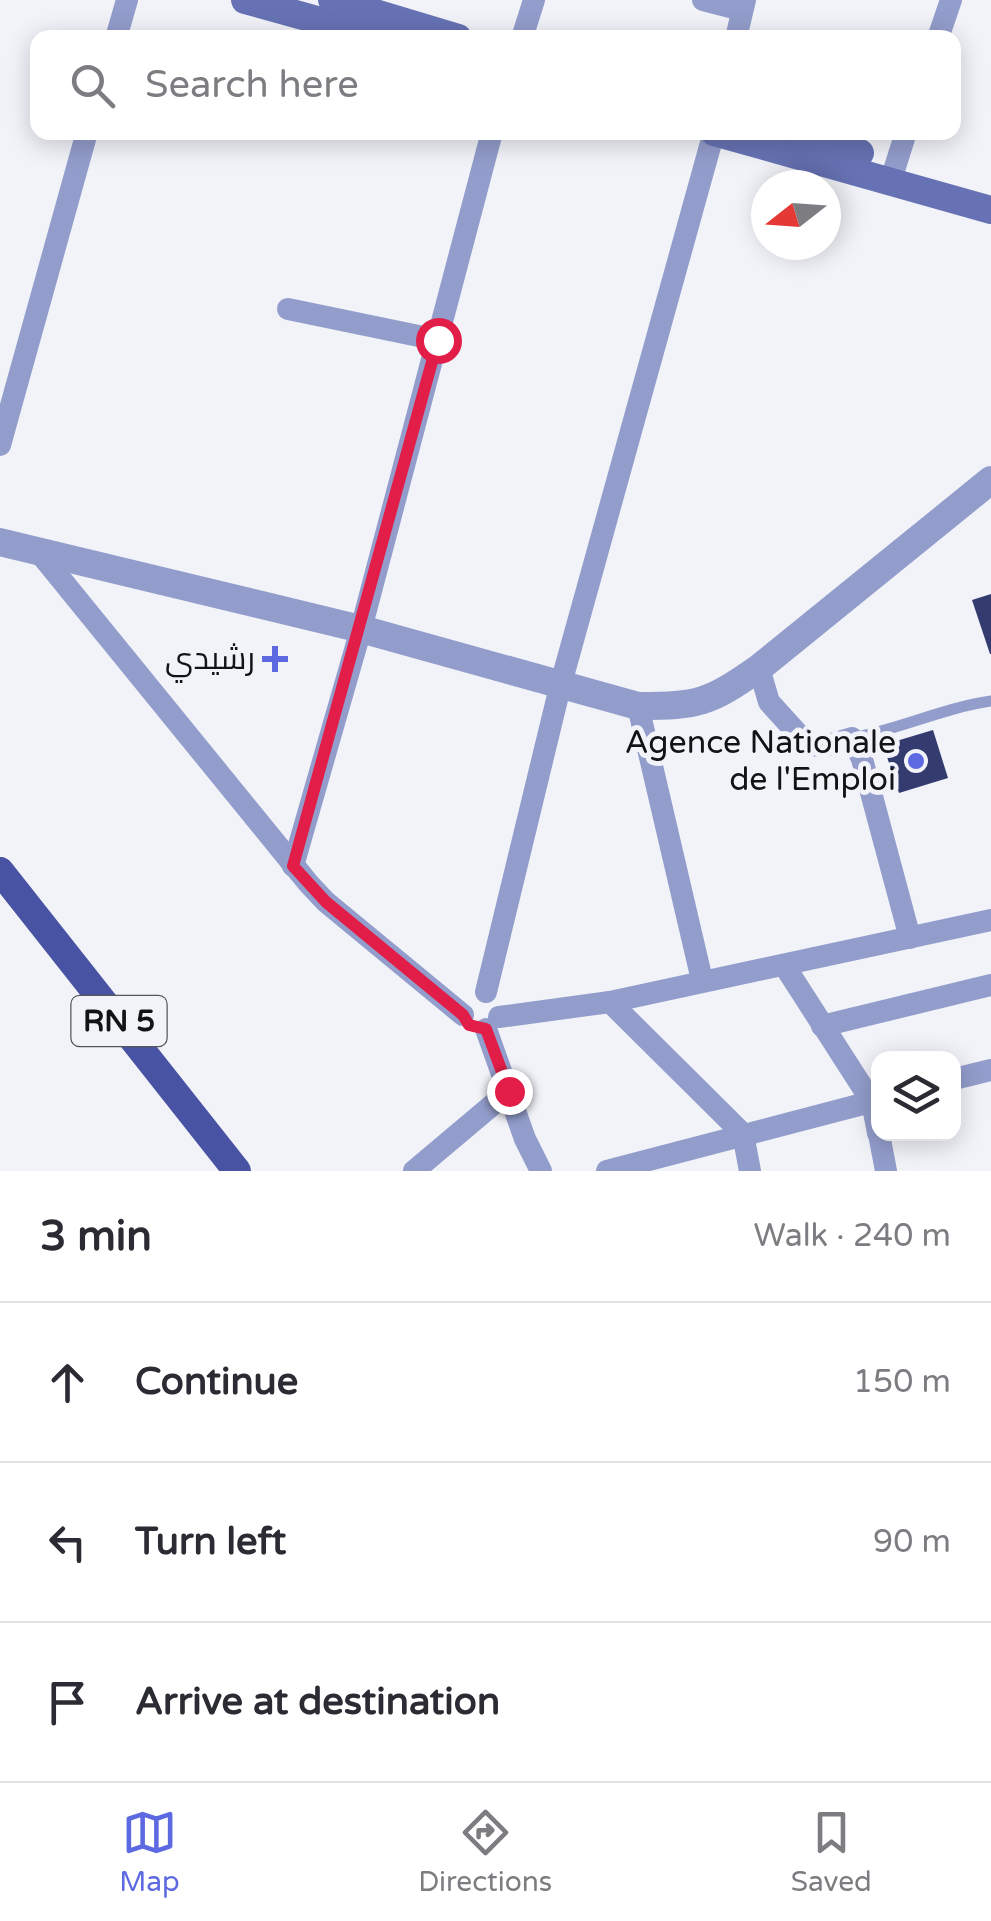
<!DOCTYPE html>
<meta charset="utf-8">
<style>
body{margin:0;font-family:"Varela Round",Cairo,sans-serif;background:#f2f2f3;color:#2b2b33}
.controls{position:absolute;right:30px;bottom:30px;display:grid;overflow:hidden;border-radius:20px;box-shadow:0 5px 25px #0003}
.controls button{width:90px;height:90px;display:grid;place-items:center;padding:0;border:0;border-bottom:2px solid #e1e1e2;background:#fff;color:#2b2b33;font:50px sans-serif}
.compass{position:absolute;left:751px;top:170px;width:90px;height:90px;border-radius:50%;background:#fff;box-shadow:0 5px 25px #0003;rotate:253deg}
.stop{position:absolute;width:30px;height:30px;margin:-22px;border:8px solid #e11d48;border-radius:50%;background:#fff}
.stop.end{background:#e11d48;border-color:#fff;box-shadow:0 2px 10px #0008}
.list{margin:0;padding:0;list-style:none}
h2{display:flex;justify-content:space-between;align-items:center;height:130px;margin:0;padding:0 40px;font-size:42px}
h2 small{font-size:32px;font-weight:400;color:#7c7c81}
.list li{display:grid;grid-template-columns:65px 1fr auto;gap:30px;align-items:center;box-sizing:border-box;height:160px;padding:0 40px;border-top:2px solid #e1e1e2}
.list b{display:block;font-size:38px;white-space:nowrap}
.list em{font-size:32px;font-style:normal;color:#7c7c81}
.icon{flex:none;width:55px;height:55px;fill:none;stroke:currentColor;stroke-width:2;stroke-linecap:round;stroke-linejoin:round}
.map{position:relative;flex:none;width:991px;height:1171px;overflow:hidden}
.search{position:absolute;background:#fff;box-shadow:0 5px 25px #0003;left:30px;right:30px;top:30px;height:110px;display:flex;align-items:center;gap:25px;box-sizing:border-box;padding:0 35px;border-radius:20px;color:#7c7c81;font-size:38px}
.sheet{height:610px;background:#fff}
nav{display:flex;justify-content:space-around;align-items:center;box-sizing:border-box;height:140px;border-top:2px solid #e1e1e2;background:#fff;font-size:28px;color:#7c7c81}
nav a{display:grid;justify-items:center;gap:5px}
nav .on{color:#5d69e0}
.map>svg:first-child{display:block}
.building{fill:#333b6f}
.lines{fill:none;stroke-linecap:round;stroke-linejoin:round}
.service{stroke:#939dcb;stroke-width:11}
.minor{stroke:#939dcb;stroke-width:22}
.tertiary{stroke:#939dcb;stroke-width:28}
.secondary{stroke:#6772b4;stroke-width:28}
.primary{stroke:#4953a3;stroke-width:28}
.route{stroke:#e11d48;stroke-width:12}
.poi-dot{fill:#5d69e0;stroke:#f1f3f9;stroke-width:4}
.labels{text-anchor:middle;dominant-baseline:central;stroke-width:10;stroke-linejoin:round;paint-order:stroke}
.shield{fill:#f1f3f9;stroke:#555659;stroke-width:2.5}
.shield-label{font-size:30px;font-weight:bold;fill:#121315}
.poi-label{font-size:32px;fill:#121315;stroke:#f1f3f9;text-anchor:end}
</style>
<div class="map">
<svg width="991" height="1171" viewBox="0 0 991 1171">
<rect width="100%" height="100%" fill="#f1f3f9"/>
<g class="building">
<polygon points="991,594 991,654 990,654 972,600"/>
<polygon points="933,730 948,778 899,793 883,745"/>
</g>
<g class="lines">
<path class="service" d="M852,738c48,-9 91,-30 139,-37"/>
<g class="minor">
<polyline points="703,0 742,10"/>
<polyline points="116,38 127,0"/>
<polyline points="522,38 534,0"/>
<polyline points="736,38 745,0"/>
<polyline points="938,38 951,0"/>
<polyline points="891,180 906,132"/>
<polyline points="288,309 438,340"/>
<polyline points="0,445 87,132"/>
<polyline points="38,551 309,884 326,902 463,1015"/>
<polyline points="759,668 769,702 808,745 825,746 852,738 862,759 910,938"/>
<polyline points="638,706 702,980"/>
<polyline points="293,866 361,629 492,132"/>
<polyline points="784,965 872,1102 878,1133"/>
<polyline points="486,992 560,687 714,132"/>
<polyline points="610,1002 743,1134 750,1171"/>
<polyline points="499,1017 610,1002 991,920"/>
<polyline points="822,1026 991,985"/>
<polyline points="486,1029 525,1139 541,1171"/>
<polyline points="954,1079 991,1070"/>
<polyline points="879,1134 886,1171"/>
<polyline points="414,1171 509,1091"/>
<polyline points="607,1171 878,1100"/>
</g>
<path class="tertiary" d="M0,542l361,87 277,77c61,0 71,-3 121,-38l232,-188"/>
<g class="secondary">
<polyline points="245,0 382,38"/>
<polyline points="332,0 458,38"/>
<polyline points="714,132 991,210"/>
<polyline points="796,132 860,153"/>
</g>
<polyline class="primary" points="0,871 237,1171"/>
</g>
<g class="lines">
<polyline class="route" points="438,340 293,866 326,902 463,1015 469,1025 486,1029 509,1091"/>
</g>
<g class="poi-dot">
<path d="M270 644h10v10h10v10h-10v10h-10v-10h-10v-10h10z"/>
<circle cx="916" cy="761" r="10"/>
</g>
<g class="labels">
<rect class="shield" x="71.5" y="996" width="95" height="50" rx="8"/>
<g class="shield-label">
<text x="119" y="1021">RN 5</text>
</g>
<g class="poi-label">
<text x="255" y="659">رشيدي</text>
<text x="896" y="743">Agence Nationale<tspan x="896" dy="37">de l'Emploi</tspan></text>
</g>
</g>
</svg>
<div class="controls">
<button><svg class="icon" aria-label="layers" viewBox="0 0 24 24"><path d="M12 4l9 5-9 5-9-5zM3 14l9 5 9-5"/></svg></button>
</div>
<svg class="compass" viewBox="-18 -18 36 36"><path d="M0-13l5 13h-10z" fill="#e53935"/><path d="M0 13l5-13h-10z" fill="#7c7c81"/></svg>
<div class="stop" style="left:438px;top:340px"></div>
<div class="stop end" style="left:509px;top:1091px"></div>
<div class="search"><svg class="icon" aria-label="search" viewBox="0 0 24 24"><circle cx="10" cy="10" r="6"/><path d="M15 15l6 6"/></svg>Search here</div>
</div>
<section class="sheet">
<h2>3 min<small>Walk · 240 m</small></h2>
<ul class="list">
<li><svg class="icon" aria-label="ahead" viewBox="0 0 24 24"><path d="M12 20V5M6 11l6-6 6 6"/></svg><div><b>Continue</b></div><em>150 m</em></li>
<li><svg class="icon" aria-label="left" viewBox="0 0 24 24"><path d="M17 20v-9H6M10 6l-5 5 5 5"/></svg><div><b>Turn left</b></div><em>90 m</em></li>
<li><svg class="icon" aria-label="arrive" viewBox="0 0 24 24"><path d="M6 21V4h12l-3 4 3 4H6"/></svg><div><b>Arrive at destination</b></div></li>
</ul>
</section>
<nav>
<a class="on"><svg class="icon" aria-label="map" viewBox="0 0 24 24"><path d="M3 6l6-2 6 2 6-2v14l-6 2-6-2-6 2zM9 4v14M15 6v14"/></svg>Map</a>
<a><svg class="icon" aria-label="directions" viewBox="0 0 24 24"><path d="M12 3l9 9-9 9-9-9zM9 14v-3h6M13 9l2 2-2 2"/></svg>Directions</a>
<a><svg class="icon" aria-label="saved" viewBox="0 0 24 24"><path d="M7 4h10v16l-5-4-5 4z"/></svg>Saved</a>
</nav>
